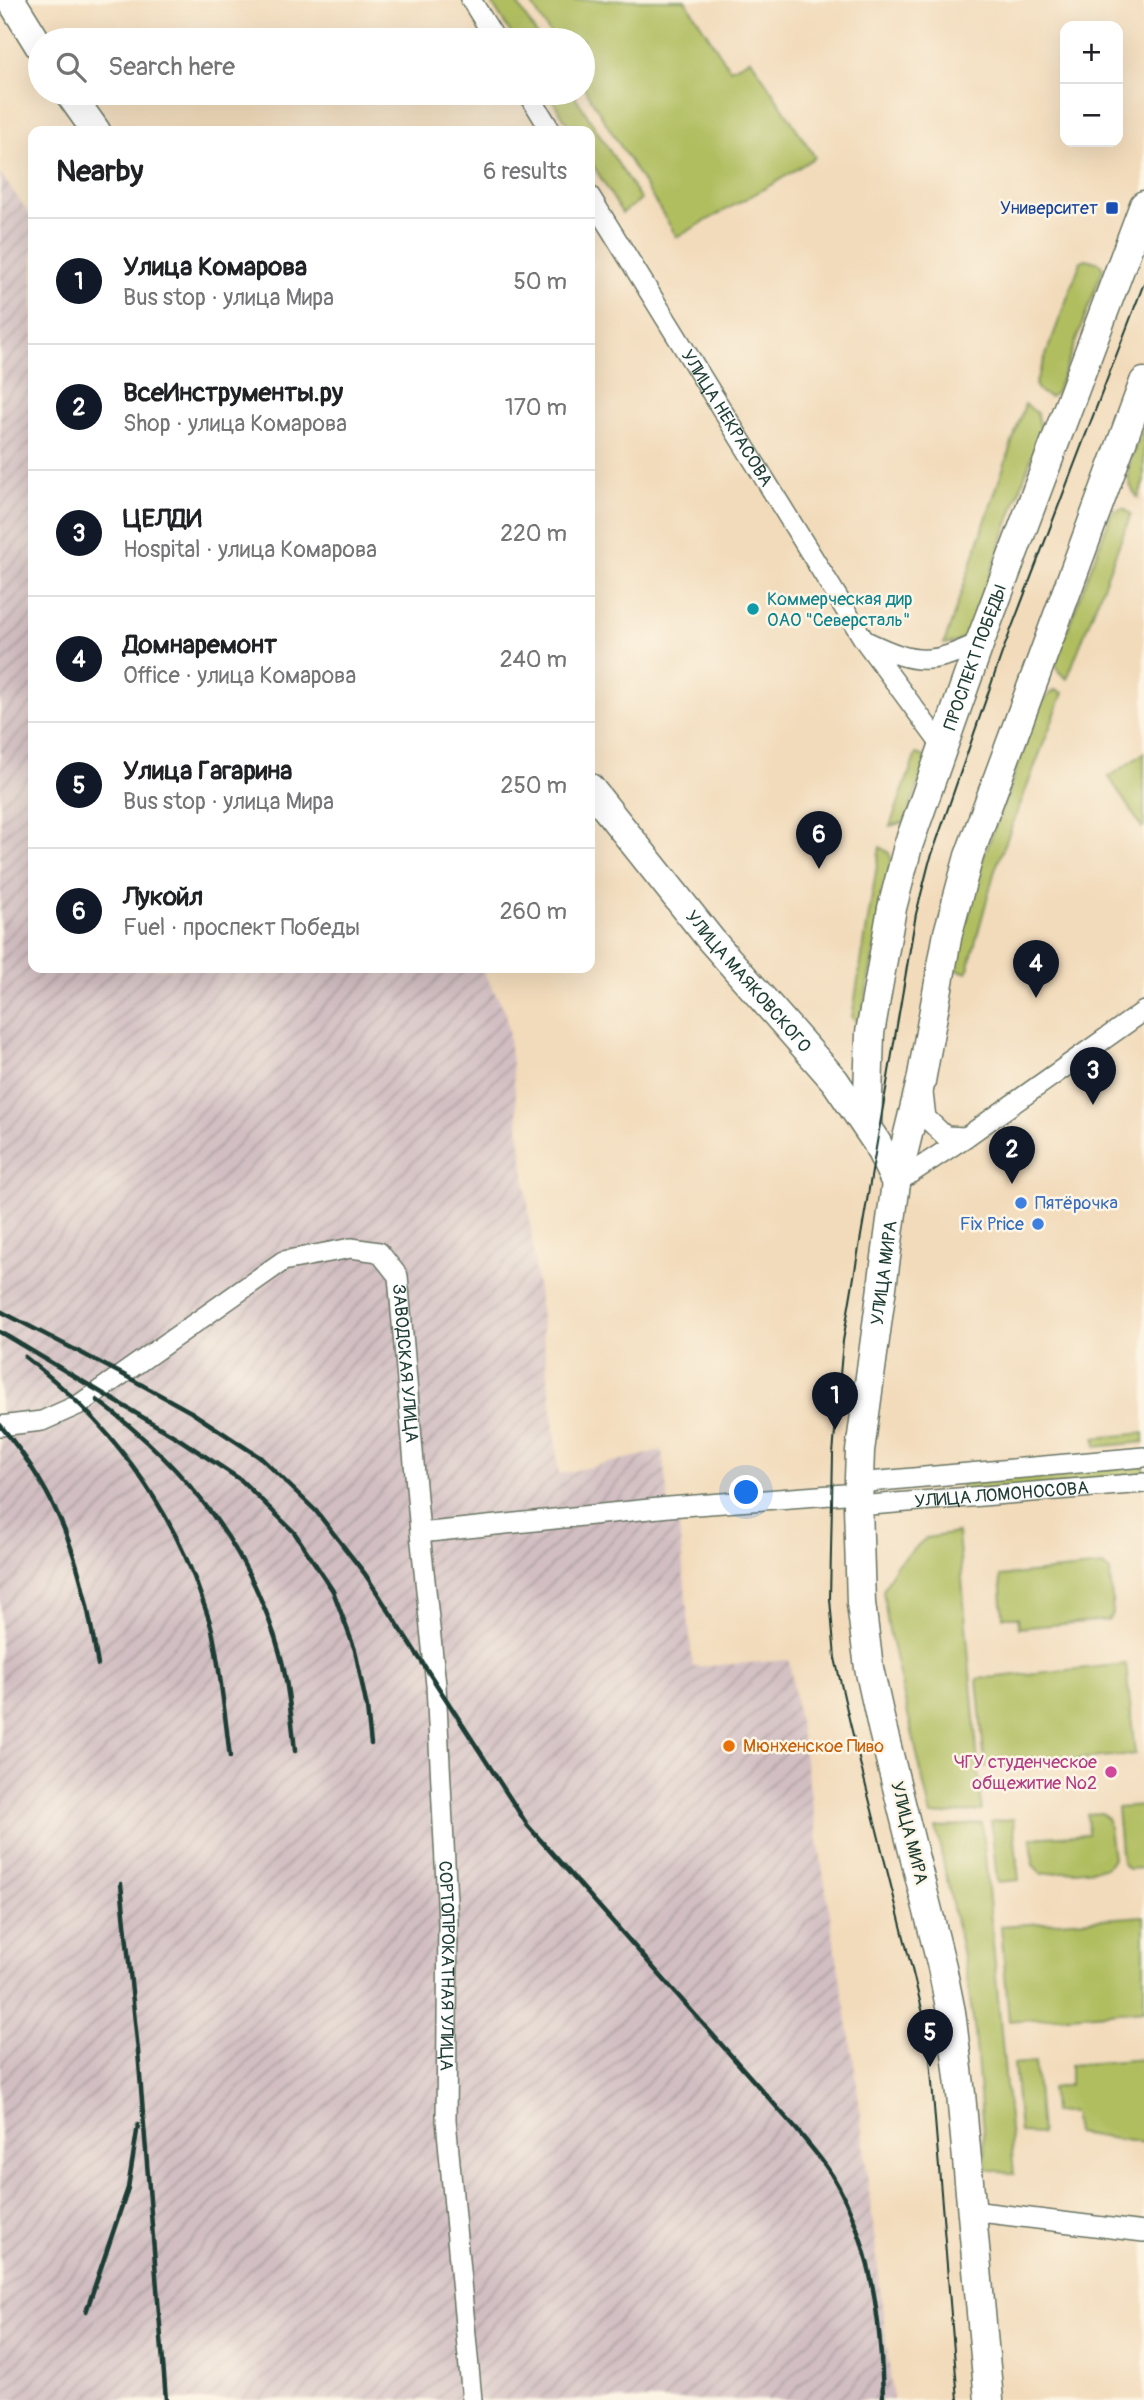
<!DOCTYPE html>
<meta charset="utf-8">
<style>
body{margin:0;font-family:Pangolin,sans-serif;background:#f2f2f2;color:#202124}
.controls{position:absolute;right:21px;top:21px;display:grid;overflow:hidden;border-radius:14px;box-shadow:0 7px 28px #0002}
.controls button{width:63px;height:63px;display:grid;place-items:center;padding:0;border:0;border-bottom:2px solid #e0e0e0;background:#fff;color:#202124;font:35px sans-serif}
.you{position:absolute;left:747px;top:1493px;width:24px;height:24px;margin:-18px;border:5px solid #fff;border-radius:50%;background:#1a73e8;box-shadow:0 0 0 10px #1a73e833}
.badge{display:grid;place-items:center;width:46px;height:46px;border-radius:50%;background:#111827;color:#fff;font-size:23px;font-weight:700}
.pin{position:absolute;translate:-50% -58px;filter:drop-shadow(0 2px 4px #0008)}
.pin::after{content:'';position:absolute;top:37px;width:24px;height:21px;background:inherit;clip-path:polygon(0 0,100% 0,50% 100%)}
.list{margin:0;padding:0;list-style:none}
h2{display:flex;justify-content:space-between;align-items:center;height:91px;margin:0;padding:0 28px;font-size:30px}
h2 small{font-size:23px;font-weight:400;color:#757577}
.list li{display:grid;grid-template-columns:46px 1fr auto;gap:21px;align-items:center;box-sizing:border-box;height:126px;padding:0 28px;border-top:2px solid #e0e0e0}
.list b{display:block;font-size:26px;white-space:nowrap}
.list p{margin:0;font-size:23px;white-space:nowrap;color:#757577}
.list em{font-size:23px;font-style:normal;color:#757577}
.icon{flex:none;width:38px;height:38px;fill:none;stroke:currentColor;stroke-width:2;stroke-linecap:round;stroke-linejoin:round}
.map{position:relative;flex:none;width:1144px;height:2400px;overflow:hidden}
.search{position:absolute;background:#fff;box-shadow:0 7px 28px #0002;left:28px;top:28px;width:567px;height:77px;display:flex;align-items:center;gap:18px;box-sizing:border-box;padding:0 24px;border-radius:38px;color:#757577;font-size:26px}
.panel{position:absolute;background:#fff;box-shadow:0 7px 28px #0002;left:28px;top:126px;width:567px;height:847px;border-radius:14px}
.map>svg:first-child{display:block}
.industrial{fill:url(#industrial-furrows)}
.green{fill:#b1be60;stroke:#687e4a;stroke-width:2}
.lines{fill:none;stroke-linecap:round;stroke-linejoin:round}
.minor-casing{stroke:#697463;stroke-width:22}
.secondary-casing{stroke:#697463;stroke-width:31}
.minor{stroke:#fff;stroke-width:19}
.secondary{stroke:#fff;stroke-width:28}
.tram{stroke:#1f3d34;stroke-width:2}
.rail{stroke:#1f3d34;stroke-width:4.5}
.transit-dot{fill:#1a4fb4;stroke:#fcf5e5;stroke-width:2.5}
.culture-dot{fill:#0f9aa8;stroke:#fcf5e5;stroke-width:2.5}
.shop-dot{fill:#3f7fe0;stroke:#fcf5e5;stroke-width:2.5}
.food-dot{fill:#e8710a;stroke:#fcf5e5;stroke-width:2.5}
.hotel-dot{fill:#d1479c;stroke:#fcf5e5;stroke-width:2.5}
.labels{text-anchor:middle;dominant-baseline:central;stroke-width:5;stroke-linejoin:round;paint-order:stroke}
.transit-label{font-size:18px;fill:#164399;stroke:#fcf5e5;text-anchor:end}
.street-label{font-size:18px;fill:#1f3d34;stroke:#fcf5e5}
.culture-label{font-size:18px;fill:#0d838f;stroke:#fcf5e5;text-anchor:start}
.shop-label{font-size:18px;fill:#366cbe;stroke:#fcf5e5;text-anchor:start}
.food-label{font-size:18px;fill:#c56008;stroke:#fcf5e5;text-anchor:start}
.hotel-label{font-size:18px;fill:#b23c85;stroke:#fcf5e5;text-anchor:end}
</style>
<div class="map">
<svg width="1144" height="2400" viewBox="0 0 1144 2400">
<defs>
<pattern id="industrial-furrows" width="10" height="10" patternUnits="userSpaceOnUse" patternTransform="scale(1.75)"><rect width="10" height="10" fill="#d2bec2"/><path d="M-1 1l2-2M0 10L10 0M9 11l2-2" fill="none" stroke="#aa9c9e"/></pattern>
</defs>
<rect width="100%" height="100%" fill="#fcf5e5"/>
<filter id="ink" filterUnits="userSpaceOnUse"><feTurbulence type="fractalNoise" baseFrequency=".0143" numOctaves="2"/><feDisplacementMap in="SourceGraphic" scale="14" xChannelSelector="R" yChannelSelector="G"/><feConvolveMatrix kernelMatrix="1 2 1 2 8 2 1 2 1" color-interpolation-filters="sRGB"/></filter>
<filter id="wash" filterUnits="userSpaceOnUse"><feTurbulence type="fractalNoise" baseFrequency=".00686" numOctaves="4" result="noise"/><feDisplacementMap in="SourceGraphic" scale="28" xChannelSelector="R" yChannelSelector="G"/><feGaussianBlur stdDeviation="1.57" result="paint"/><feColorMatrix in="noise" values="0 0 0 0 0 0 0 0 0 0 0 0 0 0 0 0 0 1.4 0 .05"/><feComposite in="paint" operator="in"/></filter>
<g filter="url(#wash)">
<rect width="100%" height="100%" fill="#f2dbbb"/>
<polygon class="industrial" points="0,173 33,219 33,968 481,968 506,1012 559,1474 662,1451 669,1507 679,1527 693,1667 789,1660 856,2076 893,2400 0,2400"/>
<g class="green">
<polygon points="490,0 515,0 540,40 515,40"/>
<polygon points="529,0 685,0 730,69 751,59 815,157 778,181 677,237 583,86 583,40 554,40"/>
<polygon points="548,93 573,93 641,200 622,213 590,160 590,131 572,131"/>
<path d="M1086,259l14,4 3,6 -47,124 -6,4c-8,-3 -11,-5 -15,-12l46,-124z"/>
<polygon points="1025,404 1037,413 1041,430 969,635 957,642 944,644"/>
<path d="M1144,426v55l-6,17c-21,-24 -3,-47 6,-72z"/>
<polygon points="1123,508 1131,514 1067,679 1059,672 1055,662 1112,512"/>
<polygon points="1055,690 1063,693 995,870 967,973 955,969 981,864 1041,702"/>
<polygon points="1144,753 1144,826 1142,828 1109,777"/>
<polygon points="916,754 928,758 905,822 890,826"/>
<polygon points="880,847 889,853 892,861 860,1025 852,1017"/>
<polygon points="1144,1433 1144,1442 1096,1447 1095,1438"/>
<polygon points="1144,1464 1144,1477 962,1493 961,1480"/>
<polygon points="958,1533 982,1810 931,1816 888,1626 883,1591 895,1566 926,1538"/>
<polygon points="1103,1566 1110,1572 1113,1614 1108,1620 1019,1628 1018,1617 1003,1617 1000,1576"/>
<polygon points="1126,1664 1135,1754 985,1767 977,1679"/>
<polygon points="1144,1806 1144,1868 1128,1869 1122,1863 1117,1808"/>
<polygon points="1101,1813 1108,1820 1113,1858 1106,1868 1042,1874 1033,1865 1031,1838 1088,1834 1087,1814"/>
<polygon points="1013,1819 1019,1880 997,1882 991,1821"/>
<polygon points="982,1823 1014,2174 986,2169 975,2033 965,1965 936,1828"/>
<polygon points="1144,1916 1144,2010 1009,2021 1001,1926"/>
<polygon points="1144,2059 1144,2143 1076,2133 1073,2112 1053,2112 1051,2088 1070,2085 1070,2065"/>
<polygon points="1035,2062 1041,2134 1020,2133 1014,2064"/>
</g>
</g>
<g filter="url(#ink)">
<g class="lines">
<g class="minor-casing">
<g id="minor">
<polyline points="471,0 496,40"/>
<polyline points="528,93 551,131"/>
<path id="s1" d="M590,196l274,444 78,106"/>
<path d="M868,642c49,23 63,23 112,0"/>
<polyline points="923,1093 926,1118 945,1136 966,1137"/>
<polyline points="896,1183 966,1137 1144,1011"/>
<path id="s2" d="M0,1426l42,-5 38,-17 203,-143 68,-13 28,4 19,24 22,257 249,-26 189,-14"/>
<polyline points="858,1483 1144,1457"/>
<path id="s3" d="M858,1506l286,-23"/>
<path id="s4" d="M420,1533l16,152 12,237 -2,198 26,280"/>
<polyline points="972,2211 1144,2232"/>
</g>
</g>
<g class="secondary-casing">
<g id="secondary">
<polyline points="11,0 40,47"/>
<polyline points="69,93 96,131"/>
<path id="s5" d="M590,788l121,152 124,141 42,62 19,40"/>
<path id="s6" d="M867,1127l3,-94 22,-125 16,-62 72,-204 164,-437"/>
<path id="s7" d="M989,2400l-28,-306 -10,-82 -9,-45 -60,-240 -13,-59 -8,-65 -3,-97 2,-55 36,-268 25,-102 27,-148 21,-77 175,-474"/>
</g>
</g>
<use href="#minor" class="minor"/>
<use href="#secondary" class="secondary"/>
<polyline class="tram" points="958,2400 929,2046 923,2013 850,1723 835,1658 830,1599 833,1454 843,1341 916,914 929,863 1002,653 1144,283"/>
<g class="rail">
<path d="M0,1311l122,63 69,38 70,46 55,53 49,63 163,252 269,304c12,15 26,30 36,47 40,68 48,146 50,223"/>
<polyline points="0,1332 179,1439 241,1480 294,1532 333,1591 355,1650 367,1708 371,1744"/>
<path d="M25,1357c81,61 145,146 177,242 4,12 9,24 11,36 8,40 12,82 17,122"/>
<path d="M97,1400c90,68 156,150 185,261 7,29 10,60 13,90"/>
<path d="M0,1425c65,77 82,143 98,240"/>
<polyline points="121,1884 138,2051 166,2400"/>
<polyline points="86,2312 128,2188 138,2125"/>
</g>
</g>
</g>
<rect class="transit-dot" x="1105" y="201" width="14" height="14" rx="3.5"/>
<circle class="culture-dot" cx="753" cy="609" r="7"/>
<g class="shop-dot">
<circle cx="1021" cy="1203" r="7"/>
<circle cx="1038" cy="1224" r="7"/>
</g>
<circle class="food-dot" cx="729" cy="1746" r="7"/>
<circle class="hotel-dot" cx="1111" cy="1772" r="7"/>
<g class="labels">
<g class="transit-label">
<text x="1098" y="208">Университет</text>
</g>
<g class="street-label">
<text stroke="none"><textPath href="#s1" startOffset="261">УЛИЦА НЕКРАСОВА</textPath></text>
<text stroke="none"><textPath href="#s6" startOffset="485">ПРОСПЕКТ ПОБЕДЫ</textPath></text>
<text stroke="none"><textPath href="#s5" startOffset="250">УЛИЦА МАЯКОВСКОГО</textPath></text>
<text stroke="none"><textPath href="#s7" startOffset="1141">УЛИЦА МИРА</textPath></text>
<text stroke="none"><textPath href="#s2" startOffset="548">ЗАВОДСКАЯ УЛИЦА</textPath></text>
<text stroke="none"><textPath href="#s3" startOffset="144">УЛИЦА ЛОМОНОСОВА</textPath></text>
<text transform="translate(909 1833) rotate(76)">УЛИЦА МИРА</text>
<text stroke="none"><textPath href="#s4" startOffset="434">СОРТОПРОКАТНАЯ УЛИЦА</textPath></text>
</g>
<g class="culture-label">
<text x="767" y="599">Коммерческая дир<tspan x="767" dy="21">ОАО "Северсталь"</tspan></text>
</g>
<g class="shop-label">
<text x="1035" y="1203">Пятёрочка</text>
<text x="1024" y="1224" text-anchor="end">Fix Price</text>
</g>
<g class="food-label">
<text x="743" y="1746">Мюнхенское Пиво</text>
</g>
<g class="hotel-label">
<text x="1097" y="1762">ЧГУ студенческое<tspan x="1097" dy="21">общежитие №2</tspan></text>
</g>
</g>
</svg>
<div class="controls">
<button>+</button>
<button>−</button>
</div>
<div class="you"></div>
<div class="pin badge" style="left:835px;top:1430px">1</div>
<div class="pin badge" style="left:1012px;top:1184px">2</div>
<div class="pin badge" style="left:1093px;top:1105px">3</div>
<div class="pin badge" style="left:1036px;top:998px">4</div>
<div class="pin badge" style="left:930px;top:2067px">5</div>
<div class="pin badge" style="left:819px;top:869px">6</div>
<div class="search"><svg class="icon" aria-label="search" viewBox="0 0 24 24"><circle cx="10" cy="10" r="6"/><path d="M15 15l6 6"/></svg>Search here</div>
<section class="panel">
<h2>Nearby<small>6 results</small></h2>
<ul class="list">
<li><span class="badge">1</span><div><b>Улица Комарова</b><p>Bus stop · улица Мира</p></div><em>50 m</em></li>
<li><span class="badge">2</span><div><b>ВсеИнструменты.ру</b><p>Shop · улица Комарова</p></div><em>170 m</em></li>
<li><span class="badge">3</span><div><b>ЦЕЛДИ</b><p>Hospital · улица Комарова</p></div><em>220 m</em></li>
<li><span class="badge">4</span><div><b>Домнаремонт</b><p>Office · улица Комарова</p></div><em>240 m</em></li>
<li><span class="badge">5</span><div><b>Улица Гагарина</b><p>Bus stop · улица Мира</p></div><em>250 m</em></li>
<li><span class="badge">6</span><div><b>Лукойл</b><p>Fuel · проспект Победы</p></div><em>260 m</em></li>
</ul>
</section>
</div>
